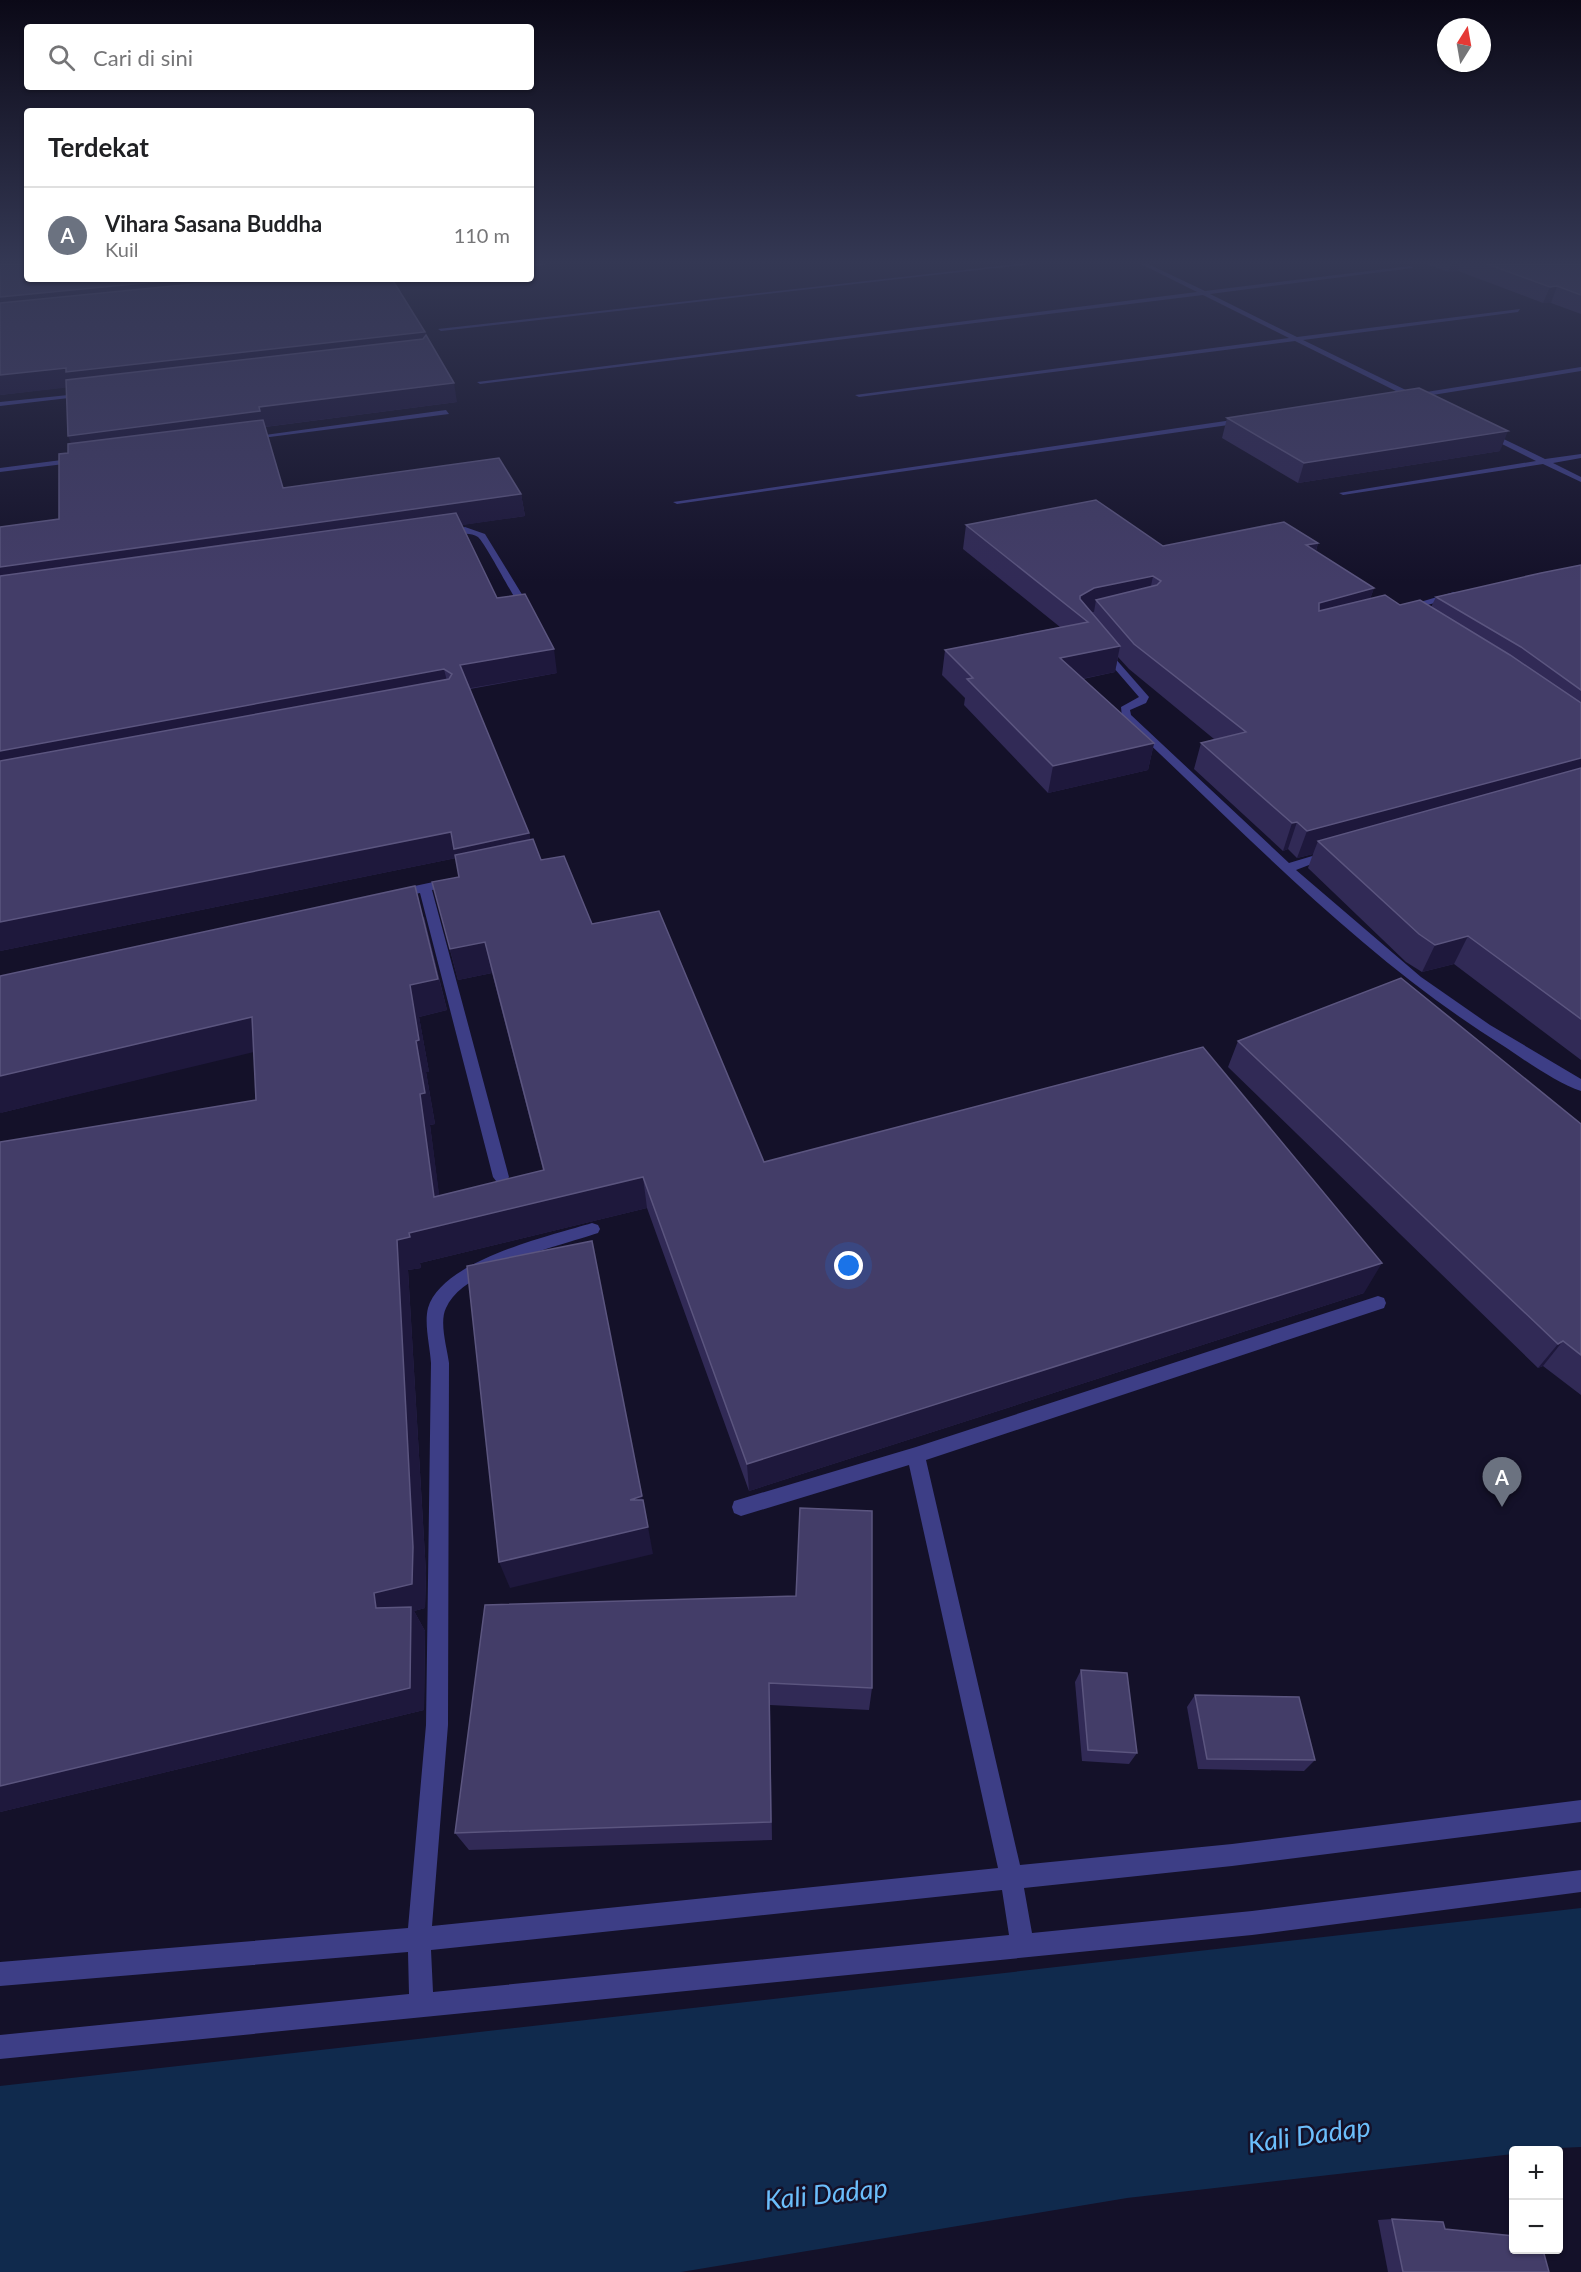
<!DOCTYPE html>
<html lang="id">
<meta charset="utf-8">
<style>
body{margin:0;font-family:Lato,sans-serif;background:#f6f6f6;color:#202124}
.controls{position:absolute;right:18px;bottom:18px;display:grid;overflow:hidden;border-radius:6px;box-shadow:0 2px 4px #0004}
.controls button{width:54px;height:54px;display:grid;place-items:center;padding:0;border:0;border-bottom:2px solid #e0e0e0;background:#fff;color:#202124;font:30px sans-serif}
.compass{position:absolute;left:1437px;top:18px;width:54px;height:54px;border-radius:50%;background:#fff;box-shadow:0 2px 4px #0004;rotate:11deg}
.you{position:absolute;left:849px;top:1266px;width:21px;height:21px;margin:-15px;border:4px solid #fff;border-radius:50%;background:#1a73e8;box-shadow:0 0 0 9px #1a73e833}
.badge{display:grid;place-items:center;width:39px;height:39px;border-radius:50%;background:#0b8043;color:#fff;font-size:20px;font-weight:700}
.pin{position:absolute;translate:-50% -50px;filter:drop-shadow(0 2px 3px #0008)}
.pin::after{content:'';position:absolute;top:32px;width:21px;height:18px;background:inherit;clip-path:polygon(0 0,100% 0,50% 100%)}
.list{margin:0;padding:0;list-style:none}
h2{display:flex;justify-content:space-between;align-items:center;height:78px;margin:0;padding:0 24px;font-size:26px}
h2 small{font-size:20px;font-weight:400;color:#757577}
.list li{display:grid;grid-template-columns:39px 1fr auto;gap:18px;align-items:center;box-sizing:border-box;height:96px;padding:0 24px;border-top:2px solid #e0e0e0}
.list b{display:block;font-size:22px;white-space:nowrap}
.list p{margin:0;font-size:20px;white-space:nowrap;color:#757577}
.list em{font-size:20px;font-style:normal;color:#757577}
.icon{flex:none;width:33px;height:33px;fill:none;stroke:currentColor;stroke-width:2;stroke-linecap:round;stroke-linejoin:round}
.map{position:relative;flex:none;width:1581px;height:2272px;overflow:hidden}
.search{position:absolute;background:#fff;box-shadow:0 2px 4px #0004;left:24px;top:24px;width:510px;height:66px;display:flex;align-items:center;gap:15px;box-sizing:border-box;padding:0 21px;border-radius:6px;color:#757577;font-size:22px}
.panel{position:absolute;background:#fff;box-shadow:0 2px 4px #0004;left:24px;top:108px;width:510px;height:174px;border-radius:6px}
.map>svg:first-child{display:block}
.water{fill:#102a4d}
.lines{fill:none;stroke-linecap:round;stroke-linejoin:round}
.service{fill:#3d3e86;fill-rule:evenodd}
.wall{fill:#312a56}
.shaded-wall{fill:#1e183c}
.building{fill:#433d68;stroke:#5b557f;stroke-width:1.5}
.labels{text-anchor:middle;dominant-baseline:central;stroke-width:5;stroke-linejoin:round;paint-order:stroke}
.near-water-label{font-size:27px;font-style:italic;fill:#6bbefb;stroke:#141129}
</style>
<div class="map">
<svg width="1581" height="2272" viewBox="0 0 1581 2272">
<rect width="100%" height="100%" fill="#141129"/>
<polygon class="water" points="1581,1908 1581,2147 1514,2150 1513,2154 1127,2198 681,2272 0,2272 0,2086"/>
<g class="lines">
<g class="service">
<polygon points="531,264 547,264 531,267"/>
<polygon points="1017,264 1031,264 441,331 438,329"/>
<polygon points="1141,264 1148,264 1205,291 1410,266 1413,268 1210,294 1297,337 1520,309 1518,312 1303,340 1414,394 1581,367 1581,371 1420,397 1417,400 1406,399 1406,396 1295,341 859,397 855,395 1289,338 1203,295 480,384 477,382 1197,292"/>
<polygon points="88,393 86,396 0,406 0,402"/>
<polygon points="446,410 449,414 247,440 243,438"/>
<polygon points="1246,418 1249,422 677,504 673,502"/>
<polygon points="1487,431 1545,459 1581,454 1581,458 1553,463 1581,477 1581,482 1543,464 1343,495 1339,493 1536,461 1484,435"/>
<polygon points="77,458 80,462 0,472 0,468"/>
<path d="M465,527l20,7 41,67 -2,2h-6c-8,-12 -33,-60 -40,-66 -12,-8 -26,2 -36,-4z"/>
<polygon points="1454,592 1457,593 1457,597 1405,611 1400,608"/>
<path d="M1101,649h6l42,48 -3,6 -16,7 1,5 158,148 40,-12 6,4 -39,15 125,107 69,48 91,54v12c-23,-7 -58,-32 -79,-46 -142,-89 -258,-213 -380,-327l-1,-11 18,-10 -38,-44z"/>
<polygon points="452,878 456,879 456,885 432,890 509,1177 506,1181 496,1181 493,1177 420,893 396,898 390,894 396,890"/>
<path d="M592,1223l6,2 2,4 -2,4c-39,13 -135,35 -152,75 -7,14 1,40 3,55l-1,362 -16,201 566,-58 -89,-403 -168,51 -7,-3 -2,-6 2,-6 182,-54 462,-151 6,2 2,5 -2,5 -458,152 94,405 212,-21 349,-44v22l-349,44 -208,22 8,45 220,-22 329,-41v22l-329,43 -1252,124v-24l409,-41 -1,-42 -408,34v-24l408,-34 18,-203 5,-362c-1,-17 -7,-39 -3,-55 14,-48 122,-72 164,-85zM1002,1890l7,45 -576,57 -2,-42z"/>
</g>
</g>
<g class="wall">
<polygon points="0,264 425,332 426,336 457,402 265,427 283,488 521,494 525,516 461,525 497,598 557,673 470,689 529,833 530,840 541,860 592,924 764,1162 1364,1293 749,1491 647,1208 420,1263 421,1268 408,1270 426,1573 425,1608 414,1611 425,1631 424,1710 0,1812 0,1142 256,1100 254,1051 0,1113 424,917 447,1010 419,1017 429,1072 426,1072 435,1124 430,1125 439,1196 543,1170 492,973 458,980 432,882 459,877 456,858 0,951 0,527 59,519 68,453 71,444 67,387 0,395"/>
<polygon points="1426,264 1581,264 1581,314 1551,303 1543,303 1458,271 1448,272"/>
<polygon points="1227,418 1500,451 1298,483 1222,438"/>
<polygon points="966,525 1163,546 1318,543 1316,551 1374,588 1370,599 1400,605 1431,607 1436,597 1581,565 1581,1060 1454,964 1422,972 1406,962 1308,868 1313,854 1297,858 1288,849 1283,851 1194,769 1201,743 1214,739 1129,669 1118,657 1115,672 1083,679 1154,743 1148,770 1048,793 964,705 965,698 942,675 945,650 1060,627 963,549"/>
<polygon points="1238,1041 1581,1124 1581,1395 1543,1366 1538,1368 1228,1067"/>
<polygon points="485,1605 872,1688 869,1710 770,1705 772,1840 469,1850 455,1833"/>
<polygon points="1081,1670 1137,1753 1129,1764 1082,1761 1075,1682"/>
<polygon points="1195,1695 1315,1760 1304,1771 1198,1769 1187,1707"/>
<polygon points="1392,2219 1445,2229 1549,2272 1388,2272 1378,2220"/>
</g>
<g class="shaded-wall">
<polygon points="1451,264 1460,264 1458,271 1448,272"/>
<polygon points="186,279 362,279 0,315 0,297"/>
<polygon points="1557,286 1551,303 1543,303 1550,287"/>
<polygon points="425,332 428,350 72,387 0,395 0,375"/>
<polygon points="454,383 457,402 264,427 76,456 68,436 259,407"/>
<polygon points="1508,431 1500,451 1298,483 1304,463"/>
<polygon points="521,494 525,516 6,590 0,577 0,567"/>
<polygon points="1318,543 1311,567 1306,545"/>
<polygon points="1153,576 1148,601 1096,600 1094,612 1077,613 1080,596 1094,588"/>
<polygon points="1374,588 1365,613 1311,628 1319,603"/>
<polygon points="1120,646 1115,672 1056,684 1060,658"/>
<polygon points="554,649 557,673 465,689 460,665"/>
<polygon points="444,669 450,694 0,779 0,751"/>
<polygon points="1154,743 1148,770 1048,793 1053,766"/>
<polygon points="1581,758 1581,781 1318,841 1313,854 1297,858 1307,831"/>
<polygon points="1297,822 1288,849 1283,851 1292,823"/>
<polygon points="451,832 529,833 533,859 456,858 0,951 0,922"/>
<polygon points="415,886 447,1010 419,1017 429,1072 426,1072 435,1124 430,1125 443,1224 643,1177 647,1208 420,1263 421,1268 408,1270 426,1573 425,1608 414,1611 425,1631 424,1710 0,1812 0,1786 376,1608 374,1593 397,1240 409,1233 434,1197 420,1094 416,1041 410,985"/>
<polygon points="1468,936 1454,964 1422,972 1435,945"/>
<polygon points="485,942 492,973 458,980 450,949"/>
<polygon points="252,1017 266,1049 0,1113 0,1076"/>
<polygon points="1382,1263 1364,1293 749,1491 747,1464"/>
<polygon points="1563,1341 1543,1366 1538,1368 1558,1344"/>
<polygon points="642,1496 647,1524 630,1500"/>
<polygon points="648,1527 653,1554 510,1588 499,1562"/>
</g>
<g class="building">
<polygon points="0,264 27,264 27,279 186,279 0,297"/>
<polygon points="1487,264 1581,264 1581,295 1557,286 1550,287"/>
<polygon points="244,279 392,279 425,332 66,372 66,368 0,375 0,303"/>
<polygon points="426,335 454,383 259,407 260,411 68,436 66,380 423,339"/>
<polygon points="1419,388 1508,431 1304,463 1227,418"/>
<polygon points="263,420 283,488 499,458 521,494 0,567 0,527 59,519 59,454 68,453 68,444"/>
<polygon points="1096,500 1163,546 1284,522 1318,543 1306,545 1374,588 1319,603 1319,611 1385,595 1400,605 1420,600 1510,655 1581,703 1581,758 1307,831 1297,822 1292,823 1201,743 1246,732 1134,644 1096,600 1157,585 1161,581 1153,576 1094,588 1080,596 1080,599 1120,646 1060,658 1154,743 1053,766 967,679 973,678 945,650 1088,622 966,525"/>
<polygon points="456,513 497,598 525,594 554,649 460,665 529,833 454,849 451,832 0,922 0,761 449,679 452,674 444,669 0,751 0,576"/>
<polygon points="1581,565 1581,690 1521,647 1436,597 1541,573"/>
<polygon points="1581,768 1581,1019 1468,936 1435,945 1419,934 1318,841"/>
<polygon points="533,839 541,860 564,856 592,924 659,911 764,1162 1203,1047 1382,1263 747,1464 643,1177 409,1233 410,1237 397,1240 413,1547 412,1584 374,1593 376,1608 411,1607 410,1688 0,1786 0,1142 256,1100 252,1017 0,1076 0,976 415,886 438,979 410,985 419,1040 416,1041 425,1093 420,1094 434,1197 544,1170 485,942 450,949 432,882 459,877 455,855"/>
<polygon points="1401,978 1581,1124 1581,1355 1563,1341 1558,1344 1238,1041"/>
<polygon points="592,1241 642,1496 630,1500 643,1500 648,1527 499,1562 467,1266"/>
<polygon points="800,1508 872,1511 872,1688 769,1683 771,1822 455,1833 485,1605 796,1596"/>
<polygon points="1081,1670 1127,1673 1137,1753 1088,1750"/>
<polygon points="1195,1695 1299,1697 1315,1760 1207,1759"/>
<polygon points="1392,2219 1443,2222 1445,2229 1514,2236 1514,2250 1543,2250 1549,2272 1403,2272"/>
</g>
<linearGradient id="sky" x2="0" y2="1"><stop stop-color="#0b0917"/><stop offset="0.45" stop-color="#343854"/><stop offset="1" stop-color="#343854" stop-opacity="0"/></linearGradient>
<rect width="1581" height="582" fill="url(#sky)"/>
<g class="labels">
<g class="near-water-label">
<text transform="translate(1309 2134) rotate(-8)">Kali Dadap</text>
<text transform="translate(826 2193) rotate(-6)">Kali Dadap</text>
</g>
</g>
</svg>
<div class="controls">
<button>+</button>
<button>−</button>
</div>
<svg class="compass" viewBox="-18 -18 36 36"><path d="M0-13l5 13h-10z" fill="#e53935"/><path d="M0 13l5-13h-10z" fill="#757577"/></svg>
<div class="you"></div>
<div class="pin badge" style="left:1502px;top:1507px;background:#6b7280">A</div>
<div class="search"><svg class="icon" aria-label="search" viewBox="0 0 24 24"><circle cx="10" cy="10" r="6"/><path d="M15 15l6 6"/></svg>Cari di sini</div>
<section class="panel">
<h2>Terdekat<small></small></h2>
<ul class="list">
<li><span class="badge" style="background:#6b7280">A</span><div><b>Vihara Sasana Buddha</b><p>Kuil</p></div><em>110 m</em></li>
</ul>
</section>
</div>
